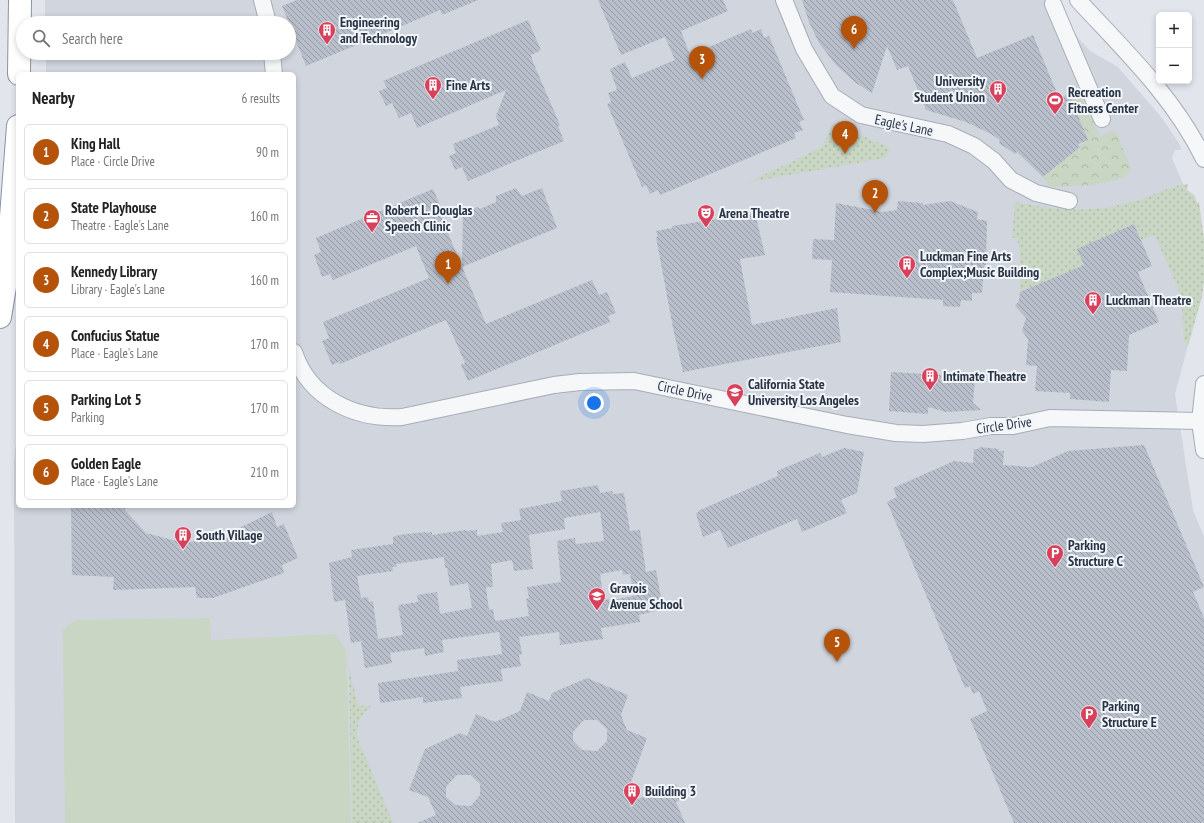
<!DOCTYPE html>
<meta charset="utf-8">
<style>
body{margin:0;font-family:"PT Sans Narrow",sans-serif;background:#f6f6f6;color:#222}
.controls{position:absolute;right:12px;top:12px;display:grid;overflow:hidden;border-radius:6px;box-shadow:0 2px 6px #0003}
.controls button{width:36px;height:36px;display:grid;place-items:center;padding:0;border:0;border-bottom:1px solid #e0e0e0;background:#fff;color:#222;font:20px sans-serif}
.you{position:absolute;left:594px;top:403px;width:14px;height:14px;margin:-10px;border:3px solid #fff;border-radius:50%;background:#1a73e8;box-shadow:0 0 0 6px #1a73e833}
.badge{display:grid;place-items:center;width:26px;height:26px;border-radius:50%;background:#b45309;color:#fff;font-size:13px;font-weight:700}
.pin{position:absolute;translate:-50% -33px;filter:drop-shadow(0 1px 2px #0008)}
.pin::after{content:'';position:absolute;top:21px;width:14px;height:12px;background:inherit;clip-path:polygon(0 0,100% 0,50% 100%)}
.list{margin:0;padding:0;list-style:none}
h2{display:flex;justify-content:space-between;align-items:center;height:52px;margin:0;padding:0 16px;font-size:17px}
h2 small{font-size:13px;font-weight:400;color:#767676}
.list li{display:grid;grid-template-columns:26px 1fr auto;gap:12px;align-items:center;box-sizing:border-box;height:56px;margin:0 8px 8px;padding:0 8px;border:1px solid #e0e0e0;border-radius:6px}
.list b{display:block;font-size:15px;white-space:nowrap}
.list p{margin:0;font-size:13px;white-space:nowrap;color:#767676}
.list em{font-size:13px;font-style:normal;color:#767676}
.icon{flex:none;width:22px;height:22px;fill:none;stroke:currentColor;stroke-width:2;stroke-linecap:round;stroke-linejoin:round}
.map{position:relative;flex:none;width:1204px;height:823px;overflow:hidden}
.search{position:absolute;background:#fff;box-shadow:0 2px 6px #0003;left:16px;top:16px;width:280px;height:44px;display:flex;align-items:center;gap:10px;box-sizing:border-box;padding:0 14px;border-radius:22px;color:#767676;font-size:15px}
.panel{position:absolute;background:#fff;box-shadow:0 2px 6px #0003;left:16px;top:72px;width:280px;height:436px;border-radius:6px}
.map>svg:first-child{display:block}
.built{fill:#d0d5de}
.grass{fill:url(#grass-dots)}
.park{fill:url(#park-crowns)}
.pitch{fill:#c8d6c3}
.building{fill:url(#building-back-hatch);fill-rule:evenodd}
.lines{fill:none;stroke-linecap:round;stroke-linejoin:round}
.minor-casing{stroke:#a7adb7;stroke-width:18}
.highway-casing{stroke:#8994a3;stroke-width:24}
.minor{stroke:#f6f7f9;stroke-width:16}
.highway{stroke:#fff;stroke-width:22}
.labels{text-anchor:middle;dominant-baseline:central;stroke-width:4;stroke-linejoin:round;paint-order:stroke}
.poi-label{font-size:14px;font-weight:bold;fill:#293445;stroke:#f2f5f9;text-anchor:start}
.street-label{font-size:14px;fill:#293445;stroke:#f2f5f9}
</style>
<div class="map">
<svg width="1204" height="823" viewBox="0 0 1204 823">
<defs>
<pattern id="grass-dots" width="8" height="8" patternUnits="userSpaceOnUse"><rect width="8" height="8" fill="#c8d6c3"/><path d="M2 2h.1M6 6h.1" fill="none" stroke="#acb8a9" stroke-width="1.8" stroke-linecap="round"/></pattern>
<pattern id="park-crowns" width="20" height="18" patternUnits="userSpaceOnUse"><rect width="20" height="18" fill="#c8d6c3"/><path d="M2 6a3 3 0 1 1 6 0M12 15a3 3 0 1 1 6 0" fill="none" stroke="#acb8a9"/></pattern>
<pattern id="building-back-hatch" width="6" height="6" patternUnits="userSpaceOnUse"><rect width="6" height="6" fill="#b9bfca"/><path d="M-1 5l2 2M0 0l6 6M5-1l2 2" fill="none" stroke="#969ca6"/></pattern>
</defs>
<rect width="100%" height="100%" fill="#e2e6ec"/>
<polygon class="built" points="45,0 1044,0 1090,51 1118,67 1162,118 1180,145 1181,150 1175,150 1172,158 1186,191 1204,265 1197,312 1175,394 1193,510 1204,537 1204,823 15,823 14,462 18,421 18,506 294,506 294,74 46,74 46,53 289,53 289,23 45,23"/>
<g class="grass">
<polygon points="833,124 887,146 890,150 885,158 749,182 822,147"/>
<path d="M1188,184l-1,6 7,5 3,8 2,-1 5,37v43l-2,15 -14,49 -4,-6 -3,-45 -26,-60 -14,5 -7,-16 -56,25 6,16 -64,27v-42l-3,-12h-5l3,-36c45,8 76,12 121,-1 18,-5 33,-15 52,-17z"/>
<path d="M349,669l9,37h13c-11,9 -14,18 -14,31l36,86h-41z"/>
</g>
<polygon class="park" points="1077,89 1100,137 1115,130 1131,168 1124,178 1094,185 1050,187 1043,177 1086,141 1069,94"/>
<polygon class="pitch" points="210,618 211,640 335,634 346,650 351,823 65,823 63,630 69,624 76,620"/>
<g class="building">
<polygon points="297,0 478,0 442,15 440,10 306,66 282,6"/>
<polygon points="598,0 723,0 728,11 681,31 690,55 751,29 752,33 761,29 764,38 769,36 804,120 799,122 803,130 794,133 796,138 660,195 658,190 650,194 646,185 642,187 607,104 611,102 608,93 617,90 610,69 625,62 632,78 675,60 665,37 621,55"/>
<polygon points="802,0 953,0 977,58 1033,35 1059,98 1069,94 1088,140 1078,144 1080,147 1043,177 1017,152 1015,154 999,143 1000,140 991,134 966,122 926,110 908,66 897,70 887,46 872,93 856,83 836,65 819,43 809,22"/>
<polygon points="528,20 541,50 531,55 533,62 560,125 558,126 564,141 468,181 462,167 455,170 449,156 456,153 453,144 499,125 496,116 506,90 417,128 411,113 399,118 392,103 386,106 379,91 387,88 383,81"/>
<polygon points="516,188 522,196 542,188 557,228 462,267 463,213 477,207 480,209 496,202 496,196"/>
<polygon points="433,189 441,207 438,209 486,324 592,280 599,295 607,292 616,313 608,316 610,322 468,381 461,365 465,363 446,320 340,364 339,362 332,365 322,341 329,338 323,322 429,278 416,246 333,280 330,274 322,277 314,255 321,252 316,238"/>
<polygon points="898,201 923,203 923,205 950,201 978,212 977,219 987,221 986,265 984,265 982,293 972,293 972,301 961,300 960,307 943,306 943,300 830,292 832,260 812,259 813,239 834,240 836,203 883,212 897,210"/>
<polygon points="755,213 765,255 740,259 752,325 837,308 841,342 683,372 673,328 656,237 658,237 656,231 672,228 672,226"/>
<polygon points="1134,224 1152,266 1138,272 1159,322 1129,335 1127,371 1111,370 1109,402 1070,399 1070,393 1035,391 1037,366 1026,365 1028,339 1022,331 1026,318 1015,306 1019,301 1020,292 1084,265 1077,249"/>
<polygon points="891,372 942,375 941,380 963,381 963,378 975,379 973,403 981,410 946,412 928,407 928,414 889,411"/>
<polygon points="1144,445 1204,587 1193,592 1204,618 1204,823 1014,823 970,719 987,711 979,691 973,694 970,686 965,688 887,502 897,497 893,488 954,461 973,463 974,449 979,449 980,447 999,449 998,451 1004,451 1003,465 1032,467 1068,451"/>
<polygon points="844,448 864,452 857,493 841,500 847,513 802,532 797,519 728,548 720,530 703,537 696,514 700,510 778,476 777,471 820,453 822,457"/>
<path d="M598,485l2,8 12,-2 1,3 11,-1 6,38 10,-1 6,42 10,-2 7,39 -24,6 1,7 -39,6 2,11 -43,6 -1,-13 -40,5 3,17 -3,1 2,11 -20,3 2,12 -43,6 2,11 -39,5v-6l-43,6 -2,-20 80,-12 -1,-11 45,-6 -3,-22 -57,8 2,12 -19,4 -1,-8 -34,5 2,10 -27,5 -4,-27 -10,2 -6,-43 -11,2 -5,-39 23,-6 -1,-7 42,-6v-7l6,-2 26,-3v1l7,-1v3l33,-5v1l12,-1v6l26,-4 -2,-9 20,-3 -2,-11 43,-8 -2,-10zM600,512l4,29 -28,3 -1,-6 -18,3 4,41 -34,5 2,11 -3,1 3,17 -34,5 -2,-12 -4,1 -3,-23h7l-2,-23 21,-4 2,11 19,-2 -4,-34 36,-6 -1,-11zM444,557l1,11h2l3,18 18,-3 4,25 -32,6 -3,-22 -20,3 1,7 -20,3 5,30 -25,4 -5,-38 -4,1 -1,-5 -7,1 -4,-22 36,-5 -1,-4h5l-1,-3zM622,570l1,5 7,-1 4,22 -16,3 -8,3 -1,-3 -5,1 -4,-26z"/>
<polygon points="71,506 125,506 125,510 146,533 184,543 221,537 272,512 277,527 284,524 298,558 282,565 284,573 213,598 197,598 195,587 113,590 114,577 72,575"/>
<path d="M587,678l41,17 -7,20 6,15 20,8 -16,44 7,17 38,-15 6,15 -6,3 9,21h-268l19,-8 -8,-18 -19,-7 16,-41 35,-16 7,3 9,-22 19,8 25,-11 7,-19 22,9 3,-8zM584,720h13l10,9v12l-10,10 -15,-1 -9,-9v-9zM457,775h13l10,9v11l-9,11 -15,-1 -10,-8v-10z"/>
</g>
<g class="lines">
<g class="minor-casing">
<g id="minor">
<polyline points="262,0 268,23"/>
<polyline points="784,0 804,49 832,96 861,115 948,134 974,146 994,161 1011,180 1036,193 1069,201"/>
<path d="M1078,0c46,50 96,97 126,159"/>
<polyline points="1053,4 1102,119"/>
<polyline points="272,53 274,74"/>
<path d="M294,352c15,47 62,68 108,65l152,-32 26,-3 54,-1 213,44 49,8 27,1 39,-3 29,-5h22l37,-8 150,3"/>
<polyline points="1204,384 1200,421 1204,450"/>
</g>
</g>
<g class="highway-casing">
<g id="highway">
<polyline points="19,74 20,0"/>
<polyline points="0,317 6,281 18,126"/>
</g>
</g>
<use href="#minor" class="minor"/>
<use href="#highway" class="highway"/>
</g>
<defs>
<g id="building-pin" transform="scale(0.9)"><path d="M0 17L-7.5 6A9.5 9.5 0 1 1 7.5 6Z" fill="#d7415b" stroke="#f2f5f9"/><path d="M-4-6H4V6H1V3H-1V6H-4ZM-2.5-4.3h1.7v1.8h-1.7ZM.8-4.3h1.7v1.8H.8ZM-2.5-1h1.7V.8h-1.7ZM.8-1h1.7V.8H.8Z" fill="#fff"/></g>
<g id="stadium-pin" transform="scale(0.9)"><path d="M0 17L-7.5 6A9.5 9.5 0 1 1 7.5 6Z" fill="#d7415b" stroke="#f2f5f9"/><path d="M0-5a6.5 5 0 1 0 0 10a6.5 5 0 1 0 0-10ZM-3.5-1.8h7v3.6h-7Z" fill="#fff"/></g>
<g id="theatre-pin" transform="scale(0.9)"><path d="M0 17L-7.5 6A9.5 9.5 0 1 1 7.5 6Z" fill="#d7415b" stroke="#f2f5f9"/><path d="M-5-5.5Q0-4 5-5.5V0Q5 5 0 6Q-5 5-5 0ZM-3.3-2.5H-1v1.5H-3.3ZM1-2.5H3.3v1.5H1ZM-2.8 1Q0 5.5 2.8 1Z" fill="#fff"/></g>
<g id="office-pin" transform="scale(0.9)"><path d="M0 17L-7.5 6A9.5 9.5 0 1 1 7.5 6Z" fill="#d7415b" stroke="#f2f5f9"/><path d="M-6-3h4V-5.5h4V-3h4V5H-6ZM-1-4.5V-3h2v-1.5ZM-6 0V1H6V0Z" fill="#fff"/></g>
<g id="university-pin" transform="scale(0.9)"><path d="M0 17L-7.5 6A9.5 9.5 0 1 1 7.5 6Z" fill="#d7415b" stroke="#f2f5f9"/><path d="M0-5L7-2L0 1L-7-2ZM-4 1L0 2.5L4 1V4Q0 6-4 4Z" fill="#fff"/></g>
<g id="parking-pin" transform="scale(0.9)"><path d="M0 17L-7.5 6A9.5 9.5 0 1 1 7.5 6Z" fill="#d7415b" stroke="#f2f5f9"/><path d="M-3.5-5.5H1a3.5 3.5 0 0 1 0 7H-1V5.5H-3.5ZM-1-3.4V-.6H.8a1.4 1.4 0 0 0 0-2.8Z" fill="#fff"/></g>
<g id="school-pin" transform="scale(0.9)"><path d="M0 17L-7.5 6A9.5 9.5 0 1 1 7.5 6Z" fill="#d7415b" stroke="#f2f5f9"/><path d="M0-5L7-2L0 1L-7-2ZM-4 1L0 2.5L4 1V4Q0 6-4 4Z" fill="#fff"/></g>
</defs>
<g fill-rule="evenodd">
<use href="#building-pin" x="327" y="30"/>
<use href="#building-pin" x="433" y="85"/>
<use href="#building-pin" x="998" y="89"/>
<use href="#stadium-pin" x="1055" y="100"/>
<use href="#theatre-pin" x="706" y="213"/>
<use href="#office-pin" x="372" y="218"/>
<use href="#building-pin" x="907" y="264"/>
<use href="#building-pin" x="1093" y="300"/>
<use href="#building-pin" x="930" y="376"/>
<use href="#university-pin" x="735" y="392"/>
<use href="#building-pin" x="183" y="535"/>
<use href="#parking-pin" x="1055" y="553"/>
<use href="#school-pin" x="597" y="596"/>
<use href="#parking-pin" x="1089" y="714"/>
<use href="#building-pin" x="632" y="791"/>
</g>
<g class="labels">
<g class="poi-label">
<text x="340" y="22">Engineering<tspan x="340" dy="16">and Technology</tspan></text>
<text x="985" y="81" text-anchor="end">University<tspan x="985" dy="16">Student Union</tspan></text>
<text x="446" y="85">Fine Arts</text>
<text x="1068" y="92">Recreation<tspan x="1068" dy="16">Fitness Center</tspan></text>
<text x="385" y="210">Robert L. Douglas<tspan x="385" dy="16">Speech Clinic</tspan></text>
<text x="719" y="213">Arena Theatre</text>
<text x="920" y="256">Luckman Fine Arts<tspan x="920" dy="16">Complex;Music Building</tspan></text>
<text x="1106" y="300">Luckman Theatre</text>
<text x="943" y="376">Intimate Theatre</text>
<text x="748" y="384">California State<tspan x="748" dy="16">University Los Angeles</tspan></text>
<text x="196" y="535">South Village</text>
<text x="1068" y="545">Parking<tspan x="1068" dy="16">Structure C</tspan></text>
<text x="610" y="588">Gravois<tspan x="610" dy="16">Avenue School</tspan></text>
<text x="1102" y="706">Parking<tspan x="1102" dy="16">Structure E</tspan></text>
<text x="645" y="791">Building 3</text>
</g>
<g class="street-label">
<text transform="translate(904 125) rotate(12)">Eagle's Lane</text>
<text transform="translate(685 391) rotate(12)">Circle Drive</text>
<text transform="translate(1004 425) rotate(-8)">Circle Drive</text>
</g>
</g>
</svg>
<div class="controls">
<button>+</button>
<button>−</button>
</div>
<div class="you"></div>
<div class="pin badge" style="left:448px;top:284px">1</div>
<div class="pin badge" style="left:875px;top:213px">2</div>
<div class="pin badge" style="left:702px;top:79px">3</div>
<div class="pin badge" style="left:845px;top:154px">4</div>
<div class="pin badge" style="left:837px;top:662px">5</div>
<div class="pin badge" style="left:854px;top:49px">6</div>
<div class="search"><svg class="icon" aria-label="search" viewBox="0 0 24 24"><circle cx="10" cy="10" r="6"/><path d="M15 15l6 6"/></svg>Search here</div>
<section class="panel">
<h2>Nearby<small>6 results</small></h2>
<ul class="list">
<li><span class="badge">1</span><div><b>King Hall</b><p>Place · Circle Drive</p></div><em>90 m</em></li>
<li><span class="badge">2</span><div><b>State Playhouse</b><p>Theatre · Eagle's Lane</p></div><em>160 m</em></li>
<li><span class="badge">3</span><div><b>Kennedy Library</b><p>Library · Eagle's Lane</p></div><em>160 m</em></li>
<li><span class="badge">4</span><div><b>Confucius Statue</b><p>Place · Eagle's Lane</p></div><em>170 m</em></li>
<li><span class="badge">5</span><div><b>Parking Lot 5</b><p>Parking</p></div><em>170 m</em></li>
<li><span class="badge">6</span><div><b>Golden Eagle</b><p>Place · Eagle's Lane</p></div><em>210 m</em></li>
</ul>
</section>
</div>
